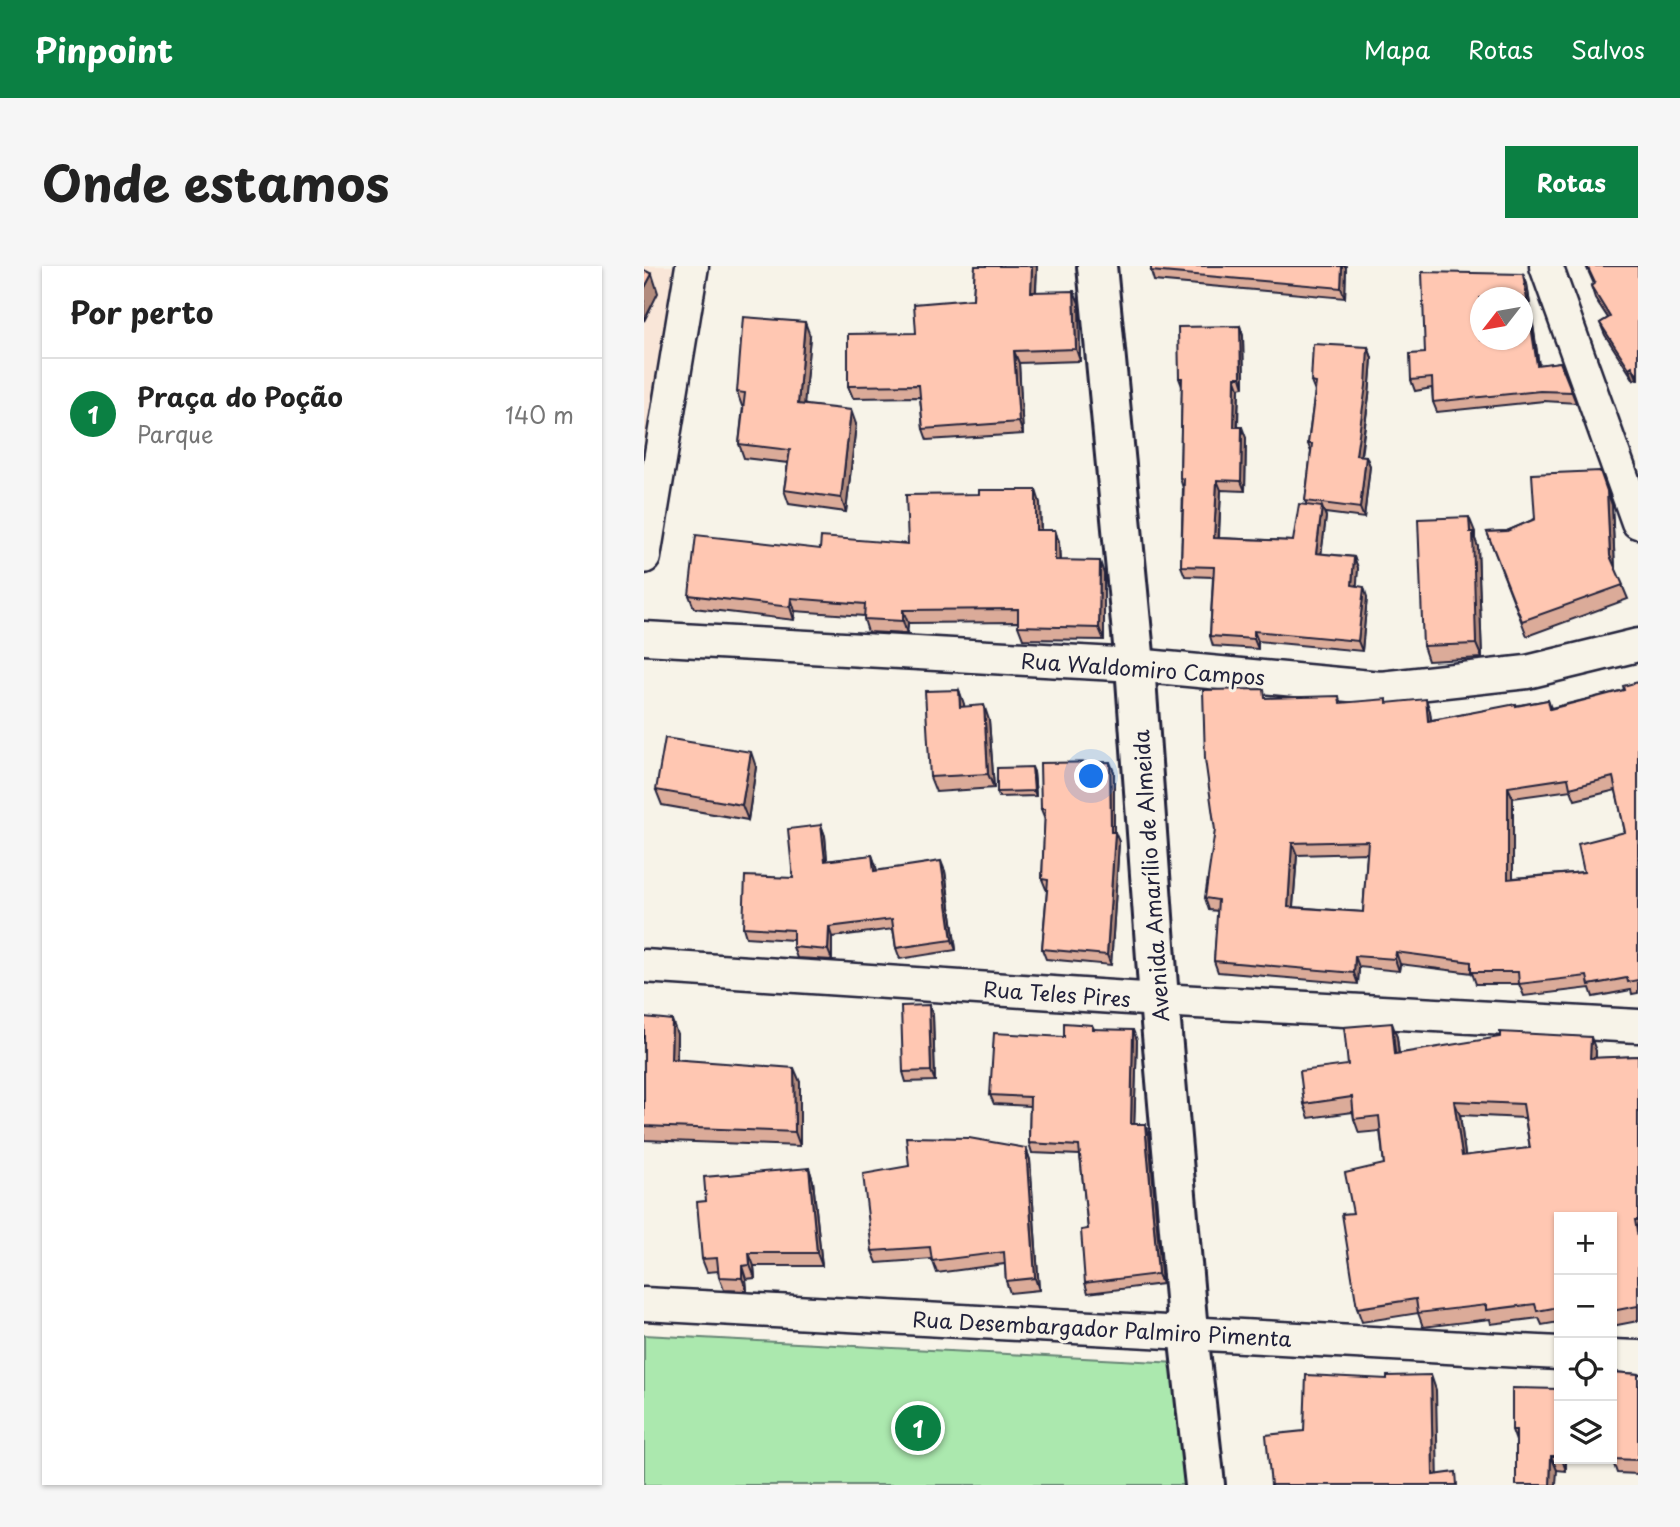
<!DOCTYPE html>
<html lang="pt">
<meta charset="utf-8">
<style>
body{margin:0;font-family:"Playpen Sans",sans-serif;background:#f6f6f6;color:#222}
.controls{position:absolute;right:21px;bottom:21px;display:grid;overflow:hidden;border-radius:0px;box-shadow:0 2px 5px #0004}
.controls button{width:63px;height:63px;display:grid;place-items:center;padding:0;border:0;border-bottom:2px solid #e0e0e0;background:#fff;color:#222;font:35px sans-serif}
.compass{position:absolute;left:826px;top:21px;width:63px;height:63px;border-radius:50%;background:#fff;box-shadow:0 2px 5px #0004;rotate:239deg}
.you{position:absolute;left:448px;top:511px;width:24px;height:24px;margin:-18px;border:5px solid #fff;border-radius:50%;background:#1a73e8;box-shadow:0 0 0 10px #1a73e833}
.badge{display:grid;place-items:center;width:46px;height:46px;border-radius:50%;background:#0b8043;color:#fff;font-size:23px;font-weight:700}
.pin{position:absolute;translate:-50% -50%;border:4px solid #fff;box-shadow:0 2px 7px #0006}
.list{margin:0;padding:0;list-style:none}
h2{display:flex;justify-content:space-between;align-items:center;height:91px;margin:0;padding:0 28px;font-size:30px}
h2 small{font-size:23px;font-weight:400;color:#767676}
.list li{display:grid;grid-template-columns:46px 1fr auto;gap:21px;align-items:center;box-sizing:border-box;height:112px;padding:0 28px;border-top:2px solid #e0e0e0}
.list b{display:block;font-size:26px;white-space:nowrap}
.list p{margin:0;font-size:23px;white-space:nowrap;color:#767676}
.list em{font-size:23px;font-style:normal;color:#767676}
.icon{flex:none;width:38px;height:38px;fill:none;stroke:currentColor;stroke-width:2;stroke-linecap:round;stroke-linejoin:round}
.map{position:relative;flex:none;width:994px;height:1219px;overflow:hidden;border-radius:0px}
header{display:flex;align-items:center;gap:42px;box-sizing:border-box;height:98px;padding:0 35px;background:#0b8043;color:#fff}
header strong{font-size:33px}
nav{display:flex;gap:38px;margin-inline-start:auto;font-size:24px}
.intro{display:flex;align-items:center;justify-content:space-between;box-sizing:border-box;height:168px;padding:0 42px}
h1{margin:0;font-size:49px}
.button{padding:18px 32px;border-radius:0px;background:#0b8043;color:#fff;font-size:24px;font-weight:700}
main{display:flex;gap:42px;padding:0 42px}
aside{flex:1;background:#fff;border-radius:0px;box-shadow:0 2px 5px #0004}
.map>svg:first-child{display:block}
.built{fill:#f9e6d8}
.green{fill:#abe8ae;stroke:#668574;stroke-width:2}
.lines{fill:none;stroke-linecap:round;stroke-linejoin:round}
.street-casing{stroke:#22223b;stroke-width:37}
.secondary-casing{stroke:#22223b;stroke-width:44}
.street{stroke:#f7f3e8;stroke-width:32}
.secondary{stroke:#f7f3e8;stroke-width:38}
.wall{fill:#dbab99;stroke:#22223b;stroke-width:2;fill-rule:evenodd}
.shaded-wall{fill:#b28b7d;stroke:#22223b;stroke-width:2}
.building{fill:#ffc7b2;stroke:#22223b;stroke-width:2;fill-rule:evenodd}
.labels{text-anchor:middle;dominant-baseline:central;stroke-width:6;stroke-linejoin:round;paint-order:stroke}
.street-label{font-size:21px;fill:#22223b;stroke:#f7f3e8}
</style>
<header>
<strong>Pinpoint</strong>
<nav><a>Mapa</a><a>Rotas</a><a>Salvos</a></nav>
</header>
<div class="intro"><h1>Onde estamos</h1><a class="button">Rotas</a></div>
<main>
<aside>
<h2>Por perto<small></small></h2>
<ul class="list">
<li><span class="badge">1</span><div><b>Praça do Poção</b><p>Parque</p></div><em>140 m</em></li>
</ul>
</aside>
<div class="map">
<svg width="994" height="1219" viewBox="0 0 994 1219">
<rect width="100%" height="100%" fill="#f7f3e8"/>
<filter id="ink" filterUnits="userSpaceOnUse"><feTurbulence type="fractalNoise" baseFrequency=".0143" numOctaves="2"/><feDisplacementMap in="SourceGraphic" scale="14" xChannelSelector="R" yChannelSelector="G"/><feConvolveMatrix kernelMatrix="1 2 1 2 8 2 1 2 1" color-interpolation-filters="sRGB"/></filter>
<g filter="url(#ink)">
<polygon class="built" points="0,0 41,0 0,255"/>
<polygon class="green" points="0,1069 533,1097 553,1219 0,1219"/>
<g class="lines">
<g class="street-casing">
<g id="street">
<polyline points="902,0 994,256"/>
<polyline points="0,291 48,0"/>
<polyline points="0,372 491,399 737,422 883,406 994,379"/>
<polyline points="0,700 515,734 994,760"/>
<polyline points="0,1038 915,1087"/>
<polyline points="968,1090 994,1091"/>
</g>
</g>
<g class="secondary-casing">
<polyline id="secondary" points="453,0 491,399 515,734 544,1066 561,1219"/>
</g>
<use href="#street" class="street"/>
<use href="#secondary" class="secondary"/>
</g>
<g class="wall">
<polygon points="331,0 393,0 392,26 435,37 436,95 375,97 379,168 283,174 279,163 276,131 209,132 204,120 272,67 329,33"/>
<polygon points="702,0 701,32 510,15 507,5"/>
<polygon points="942,0 994,0 994,114 993,112 990,114 961,69 956,57 964,52 951,32 947,20 950,18"/>
<polygon points="879,8 883,18 895,99 916,96 932,137 900,135 793,146 789,136 788,122 771,125 767,114 781,87"/>
<polygon points="596,60 599,70 600,121 595,122 594,161 602,172 601,225 577,224 575,272 649,275 663,239 661,235 667,186 664,178 671,126 667,116 724,81 728,92 725,130 717,190 722,190 726,200 720,252 681,247 682,251 677,288 710,291 714,302 712,320 723,331 718,385 614,375 614,383 569,380 566,370 569,311 541,310 537,300 539,222 536,212 538,120 535,112"/>
<polygon points="166,70 160,138 212,158 202,246 145,238 140,224 144,197 100,192 95,178 99,140 98,140 93,126"/>
<polygon points="956,205 968,239 971,302 984,333 883,370 843,266 863,265 891,253"/>
<polygon points="396,237 397,264 411,264 415,277 416,295 460,308 460,374 379,373 374,360 374,356 264,357 263,368 224,366 220,353 220,350 151,345 150,354 50,342 45,329 176,283 264,278"/>
<polygon points="831,266 831,273 834,281 838,392 784,395 779,380"/>
<path d="M994,416v311l-6,1 -1,-4 -38,7 -3,-9 -66,8 -5,-12h-43l-4,-11 -72,-9 -1,7 -40,-4 -1,17 -140,-12 -4,-11 4,-50 -9,-1 -4,-12 63,-200 74,5h46l42,8 1,9 117,-20 3,8 73,-18zM927,524l4,10 41,-10 9,42 -41,40 -71,6v-80zM723,587l-4,59 -70,-5 4,-52z"/>
<polygon points="315,424 320,440 345,454 350,522 292,526 286,511"/>
<polygon points="112,501 104,554 18,539 12,524"/>
<polygon points="390,506 392,530 355,531 353,526"/>
<polygon points="470,506 470,566 475,576 467,699 402,693 398,683 403,624 402,623 398,613 401,553 397,543"/>
<polygon points="177,559 181,570 183,595 228,589 233,605 301,605 312,684 256,693 252,682 249,663 188,671 188,694 153,692 149,681 149,674 102,671 99,661 149,612"/>
<polygon points="289,749 291,815 262,816 259,806"/>
<polygon points="0,751 33,768 33,793 156,816 156,880 0,874"/>
<polygon points="448,759 450,763 493,774 490,858 505,868 518,1018 444,1027 441,1017 444,963 436,889 388,887 385,877 386,840 350,838 346,829 420,771"/>
<path d="M753,771l2,16 197,-2v7l42,-2v265l-26,5v-109h-53v105l-17,3 -3,-7 -48,6 -1,-5 -67,8 -5,-14 -56,9 -5,-14 -4,-95 31,-49 -4,-33 -21,2 -5,-14 -1,-7 -44,6 -5,-14 44,-39zM816,849l65,3 5,30 -65,8z"/>
<polygon points="382,882 386,894 395,1024 366,1027 362,1015 361,998 293,1007 288,993 233,997 228,985"/>
<polygon points="165,902 169,915 178,1000 110,1000 111,1012 102,1013 103,1025 80,1024 75,1011 75,1005 63,1006 58,993 62,935"/>
<polygon points="968,1106 994,1108 994,1208 973,1207 968,1193"/>
<polygon points="915,1123 915,1193 922,1193 922,1205 913,1204 872,1175 868,1164"/>
</g>
<g class="shaded-wall">
<polygon points="388,0 393,0 391,38 387,26"/>
<polygon points="698,0 702,0 701,32 697,22"/>
<polygon points="8,8 14,27 0,55 0,23"/>
<polygon points="879,8 883,18 896,109 893,99"/>
<polygon points="430,25 435,37 436,95 432,83"/>
<polygon points="161,56 166,70 159,152 154,138"/>
<polygon points="596,60 599,70 600,121 597,111"/>
<polygon points="724,81 728,92 725,130 715,199 712,189"/>
<polygon points="370,85 375,97 379,168 375,156"/>
<polygon points="988,100 993,112 990,114 985,102"/>
<polygon points="591,111 595,122 593,171 590,161"/>
<polygon points="207,144 212,158 202,246 197,232"/>
<polygon points="598,161 602,172 601,225 597,215"/>
<polygon points="722,190 726,200 720,252 716,242"/>
<polygon points="573,214 577,224 574,282 570,272"/>
<polygon points="392,224 396,237 397,277 392,264"/>
<polygon points="963,225 968,239 971,304 966,290"/>
<polygon points="678,241 682,251 676,298 672,287"/>
<polygon points="825,251 831,266 831,273 834,281 838,392 832,378"/>
<polygon points="411,264 415,277 416,307 411,294"/>
<polygon points="710,291 714,302 712,330 708,319"/>
<polygon points="456,295 460,308 460,374 455,362"/>
<polygon points="720,321 723,331 718,385 714,375"/>
<polygon points="147,332 151,345 150,354 146,341"/>
<polygon points="259,344 264,357 263,368 259,355"/>
<polygon points="610,365 614,375 614,383 610,373"/>
<polygon points="315,424 320,438 321,455 316,441"/>
<polygon points="782,433 786,445 788,467 784,455"/>
<polygon points="340,439 345,454 350,522 344,508"/>
<polygon points="107,486 112,501 104,554 98,539"/>
<polygon points="466,496 470,506 470,576 467,566"/>
<polygon points="388,501 390,506 392,530 390,525"/>
<polygon points="864,521 869,532 869,624 864,613"/>
<polygon points="177,559 181,570 184,605 181,595"/>
<polygon points="471,566 475,576 467,699 463,689"/>
<polygon points="648,577 653,589 648,652 644,641"/>
<polygon points="228,589 232,600 234,615 230,605"/>
<polygon points="297,595 301,605 312,684 308,674"/>
<polygon points="185,661 188,671 188,694 184,684"/>
<polygon points="752,686 756,698 755,705 751,693"/>
<polygon points="711,690 715,701 714,718 710,707"/>
<polygon points="285,739 289,749 291,815 287,805"/>
<polygon points="28,754 33,768 32,807 27,793"/>
<polygon points="748,757 753,771 756,802 751,788"/>
<polygon points="489,764 493,774 490,867 487,858"/>
<polygon points="947,771 952,785 951,806 946,792"/>
<polygon points="150,802 156,816 156,880 151,866"/>
<polygon points="810,835 816,849 823,904 818,890"/>
<polygon points="501,858 505,868 518,1018 514,1008"/>
<polygon points="382,882 386,894 395,1024 391,1012"/>
<polygon points="165,902 169,915 178,1000 173,987"/>
<polygon points="105,987 110,1000 111,1012 106,999"/>
<polygon points="98,1000 102,1013 103,1025 98,1012"/>
<polygon points="787,1109 792,1124 794,1219 789,1209"/>
<polygon points="907,1190 913,1204 912,1219 906,1219"/>
<polygon points="918,1193 922,1193 922,1205"/>
</g>
<g class="building">
<polygon points="331,0 388,0 387,26 430,25 432,83 370,85 375,156 279,163 275,119 204,120 204,68 272,67 270,38 329,33"/>
<polygon points="507,0 698,0 697,22 507,5"/>
<polygon points="943,0 994,0 994,111 988,100 985,102 956,57 966,51 947,20 951,17"/>
<polygon points="0,4 8,8 0,23"/>
<path d="M778,6l101,2 14,91 23,-3 12,30 -32,-1 -107,11 -1,-24 -21,2 -1,-26 15,-1zM836,32h42v42h-42z"/>
<polygon points="99,51 161,56 154,138 207,144 197,232 140,224 146,184 95,178 101,127 93,126"/>
<polygon points="596,60 597,111 591,111 590,161 598,161 597,215 573,214 570,272 649,275 655,238 678,241 672,287 710,291 708,319 720,321 714,375 610,365 610,373 566,370 570,301 537,300 540,213 536,212 538,112 535,112 534,61"/>
<polygon points="669,78 724,81 722,120 712,189 722,190 716,242 661,235 668,178 664,178 672,117 667,116"/>
<polygon points="956,205 963,225 966,290 979,319 878,355 843,266 863,265 891,253 888,208"/>
<polygon points="335,224 392,224 392,264 411,264 411,294 456,295 455,362 374,360 374,343 259,344 259,355 220,353 221,338 147,332 146,341 45,329 52,269 176,283 177,271 264,278 262,229 335,228"/>
<polygon points="825,251 826,266 829,266 832,378 779,380 774,253"/>
<path d="M994,416v298l-10,2 -1,-4 -38,7 -2,-9 -68,8 -1,-12h-47v-10l-75,-10 -1,7 -40,-3 -1,17 -140,-12 4,-61 -13,-2 10,-68 -10,-71 -2,-69 61,-1 1,9 74,-2 1,7 47,-4v4l39,-4 2,22 88,-17v2l32,-6 2,9 74,-19 -1,-4zM969,511l12,55 -47,12 6,28 -76,7v-92l60,-9 2,10zM724,575l-5,71 -75,-5 4,-64z"/>
<polygon points="315,424 316,441 340,439 344,508 286,511 281,425"/>
<polygon points="21,472 107,486 98,539 12,524"/>
<polygon points="466,496 467,566 471,566 463,689 398,683 404,614 398,613 401,543 397,543 396,497"/>
<polygon points="388,501 390,525 353,526 353,502"/>
<polygon points="177,559 181,595 228,589 230,605 297,595 308,674 252,682 248,653 185,661 184,684 149,681 149,664 99,661 101,610 149,612 144,563"/>
<polygon points="285,739 287,805 259,806 257,740"/>
<polygon points="0,751 28,754 27,793 150,802 151,866 0,860"/>
<polygon points="420,757 448,759 448,763 489,764 487,858 501,858 514,1008 441,1017 437,964 444,963 435,880 385,877 386,831 346,829 350,767 420,771"/>
<path d="M748,757l3,31 105,-17v-5l91,5 -1,21 48,-2v164h-3l3,18v68l-26,5v-94h-53v90l-22,4 -2,-7 -49,6v-5l-68,8 -2,-14 -59,9 -15,-94 11,-1 -8,-40 39,-9 -5,-48 -25,3 -2,-22 -48,7 -4,-33 48,-6 -4,-38zM810,835l69,3 7,44 -68,8z"/>
<polygon points="262,871 325,872 382,882 391,1012 362,1015 360,986 288,995 286,981 228,985 219,908 265,900"/>
<polygon points="165,902 173,987 105,987 106,999 98,1000 98,1012 75,1011 73,992 58,993 53,936 62,935 60,911"/>
<polygon points="968,1106 994,1108 994,1194 968,1193 969,1166 968,1166"/>
<polygon points="662,1109 743,1113 743,1110 787,1109 789,1209 812,1206 813,1219 627,1219 622,1169 660,1165"/>
<polygon points="868,1122 915,1123 915,1190 907,1190 906,1219 872,1219 872,1164 868,1164"/>
</g>
</g>
<g class="labels">
<g class="street-label">
<text transform="translate(499 402) rotate(4)">Rua Waldomiro Campos</text>
<text transform="translate(506 610) rotate(-94)">Avenida Amarílio de Almeida</text>
<text transform="translate(413 727) rotate(4)">Rua Teles Pires</text>
<text transform="translate(458 1062) rotate(3)">Rua Desembargador Palmiro Pimenta</text>
</g>
</g>
</svg>
<div class="controls">
<button>+</button>
<button>−</button>
<button><svg class="icon" aria-label="locate" viewBox="0 0 24 24"><circle cx="12" cy="12" r="6"/><path d="M12 2v4M12 18v4M2 12h4M18 12h4"/></svg></button>
<button><svg class="icon" aria-label="layers" viewBox="0 0 24 24"><path d="M12 4l9 5-9 5-9-5zM3 14l9 5 9-5"/></svg></button>
</div>
<svg class="compass" viewBox="-18 -18 36 36"><path d="M0-13l5 13h-10z" fill="#e53935"/><path d="M0 13l5-13h-10z" fill="#767676"/></svg>
<div class="you"></div>
<div class="pin badge" style="left:274px;top:1162px">1</div>
</div>
</main>
